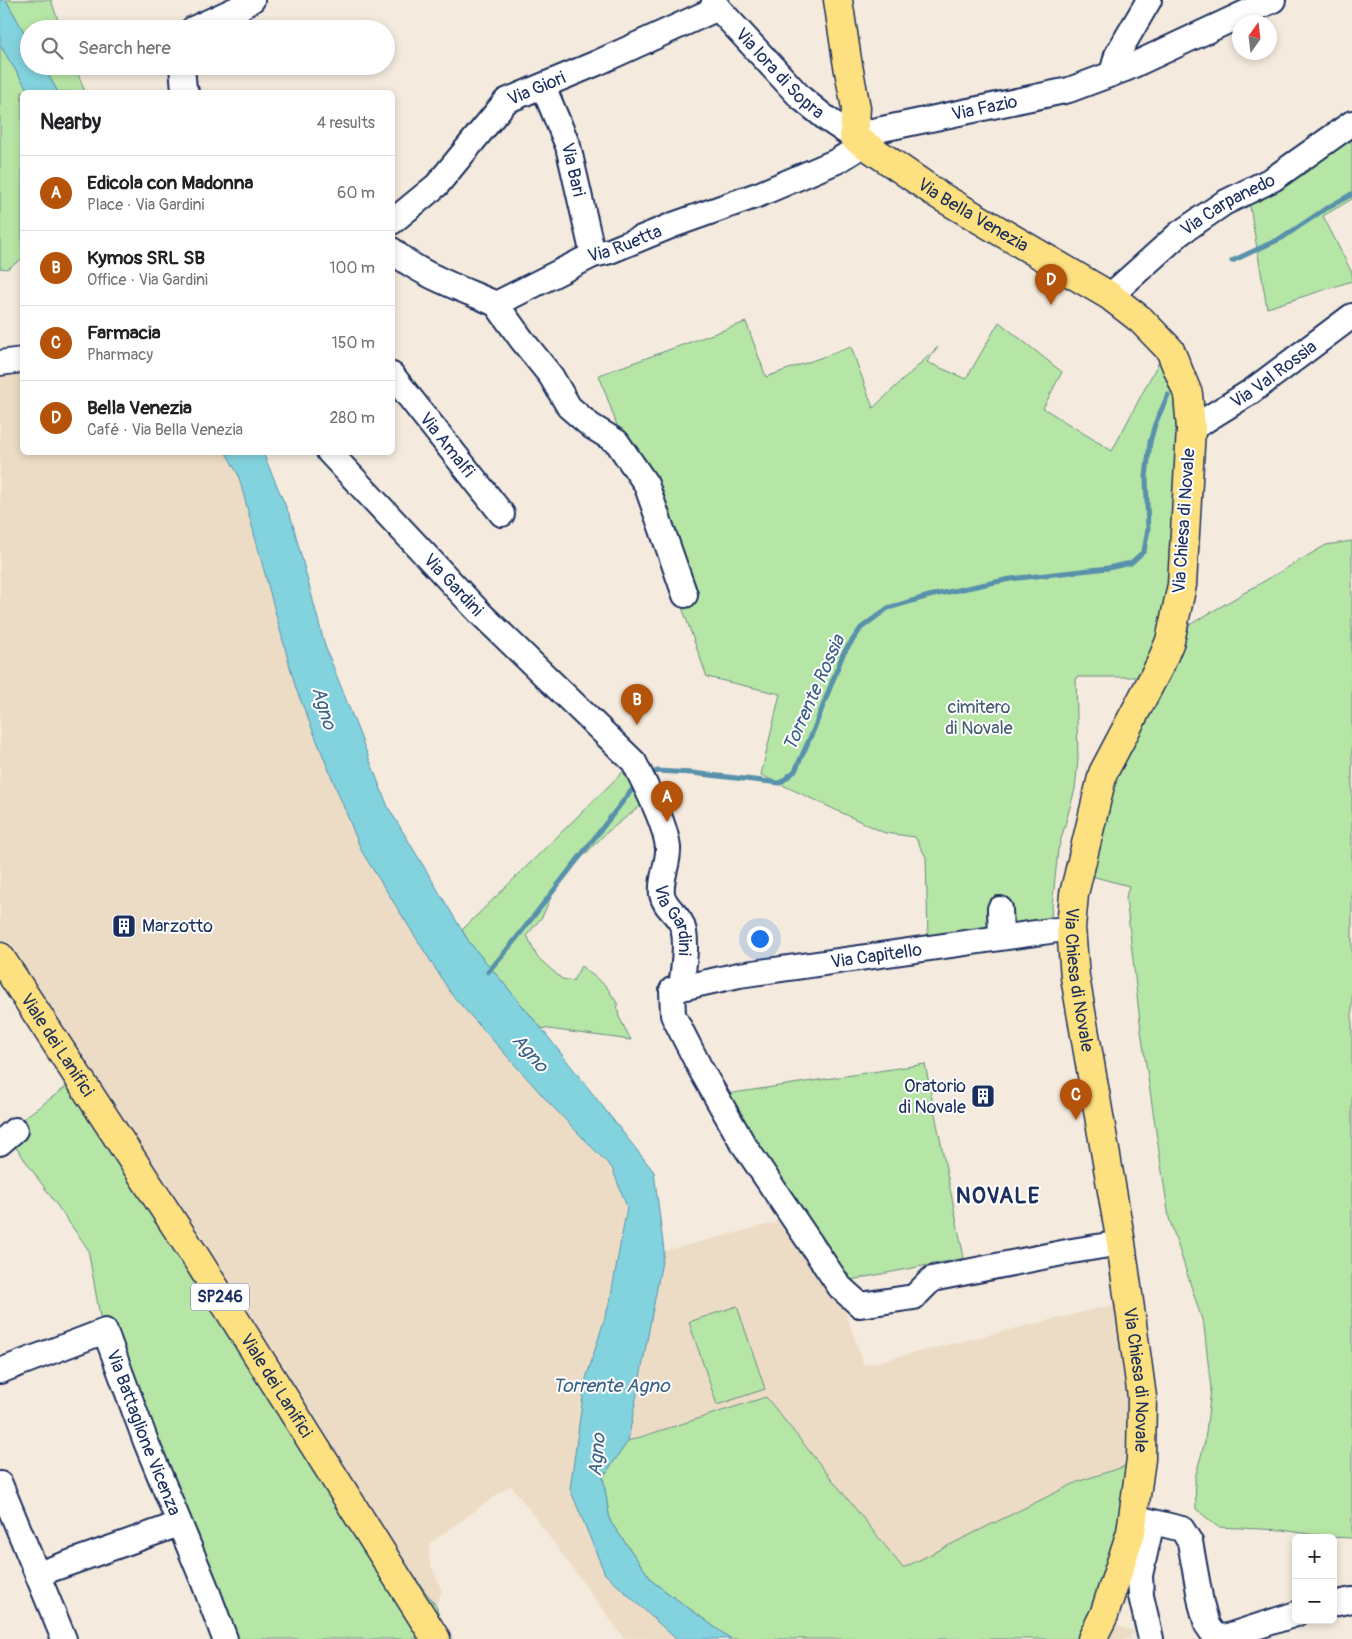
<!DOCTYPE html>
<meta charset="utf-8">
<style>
body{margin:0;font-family:Pangolin,sans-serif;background:#f2f2f2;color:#202124}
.controls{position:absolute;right:15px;bottom:15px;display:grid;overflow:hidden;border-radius:8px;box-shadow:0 2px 8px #0003}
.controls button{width:45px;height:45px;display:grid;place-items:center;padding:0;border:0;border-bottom:1px solid #e0e0e0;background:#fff;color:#202124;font:25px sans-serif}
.compass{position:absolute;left:1232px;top:15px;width:45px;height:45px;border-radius:50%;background:#fff;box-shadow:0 2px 8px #0003;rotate:14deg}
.you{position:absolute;left:759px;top:938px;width:18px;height:18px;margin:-12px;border:4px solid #fff;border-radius:50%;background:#1a73e8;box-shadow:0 0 0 8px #1a73e833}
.badge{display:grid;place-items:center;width:32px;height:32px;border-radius:50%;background:#b45309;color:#fff;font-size:16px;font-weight:700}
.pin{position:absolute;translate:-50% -41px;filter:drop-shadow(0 1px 2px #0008)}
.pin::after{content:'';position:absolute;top:26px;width:18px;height:15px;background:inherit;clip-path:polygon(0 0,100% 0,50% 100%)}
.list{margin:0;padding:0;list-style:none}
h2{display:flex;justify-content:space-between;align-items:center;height:65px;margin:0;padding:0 20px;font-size:21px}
h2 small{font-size:16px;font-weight:400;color:#757577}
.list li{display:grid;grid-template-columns:32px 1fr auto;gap:15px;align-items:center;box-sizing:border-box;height:75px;padding:0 20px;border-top:1px solid #e0e0e0}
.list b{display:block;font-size:19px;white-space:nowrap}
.list p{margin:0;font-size:16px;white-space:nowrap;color:#757577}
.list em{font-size:16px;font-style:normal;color:#757577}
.icon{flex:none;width:28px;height:28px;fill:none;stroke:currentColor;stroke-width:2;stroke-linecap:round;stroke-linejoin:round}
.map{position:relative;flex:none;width:1352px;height:1639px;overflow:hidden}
.search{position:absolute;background:#fff;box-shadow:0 2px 8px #0003;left:20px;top:20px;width:375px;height:55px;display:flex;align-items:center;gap:12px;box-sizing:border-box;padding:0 18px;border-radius:28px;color:#757577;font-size:19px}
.panel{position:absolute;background:#fff;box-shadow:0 2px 8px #0003;left:20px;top:90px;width:375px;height:365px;border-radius:8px}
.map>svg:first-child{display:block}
.built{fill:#ecdcc5}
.green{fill:#b6e6a5;stroke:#688a82}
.water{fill:#83d3df;stroke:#5991ab}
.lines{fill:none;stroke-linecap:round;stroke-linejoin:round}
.stream{stroke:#5991ab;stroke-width:5}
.minor-casing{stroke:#1b2f5e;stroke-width:28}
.major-casing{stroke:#1b2f5e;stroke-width:31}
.minor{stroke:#fff;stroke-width:24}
.major{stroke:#fde080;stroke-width:28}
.labels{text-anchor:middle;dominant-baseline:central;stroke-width:4;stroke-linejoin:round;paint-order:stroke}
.shield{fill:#fff;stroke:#5f6d8e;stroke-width:1}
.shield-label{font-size:16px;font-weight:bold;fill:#1b2f5e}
.street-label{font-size:18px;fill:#1b2f5e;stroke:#fff}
.park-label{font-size:18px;fill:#425d70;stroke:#fff}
.poi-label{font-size:18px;fill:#1b2f5e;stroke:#fff;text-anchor:start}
.water-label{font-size:19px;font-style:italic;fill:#3a6085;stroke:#fff}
.district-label{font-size:22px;font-weight:bold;letter-spacing:1px;fill:#1b2f5e;stroke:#fff}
</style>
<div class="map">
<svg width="1352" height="1639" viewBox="0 0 1352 1639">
<rect width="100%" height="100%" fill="#f4eadd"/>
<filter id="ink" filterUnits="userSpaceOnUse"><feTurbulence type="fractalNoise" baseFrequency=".02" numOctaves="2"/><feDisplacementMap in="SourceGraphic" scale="10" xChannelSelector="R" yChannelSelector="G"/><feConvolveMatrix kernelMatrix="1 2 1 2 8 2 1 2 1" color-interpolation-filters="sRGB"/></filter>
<g filter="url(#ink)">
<g class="built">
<polygon points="22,360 22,452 226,453 238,474 296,689 551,1105 612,1169 627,1207 610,1301 585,1382 605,1574 676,1639 624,1638 511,1485 430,1543 429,1560 442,1591 436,1606 343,1481 0,954 0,364"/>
<polygon points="795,1218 835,1283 864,1365 1129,1301 1138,1462 1076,1482 903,1568 766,1397 628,1441 664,1251"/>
<polygon points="1106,1622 1136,1632 1131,1635 1131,1639 1097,1639"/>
</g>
<g class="green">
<polygon points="6,0 51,0 61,29 29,29 29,41"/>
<polygon points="0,45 29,92 22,92 22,259 7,269 0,268"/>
<polygon points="43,66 75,66 85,92 58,92"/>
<polygon points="1352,140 1352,199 1323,216 1352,273 1352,281 1267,308 1248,195"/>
<polygon points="746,322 766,377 851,347 873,408 938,347 927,362 966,379 999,322 1062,372 1043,408 1112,451 1163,354 1184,403 1167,638 1326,545 1352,541 1352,1538 1329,1537 1282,1530 1218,1527 1196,1509 1195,1478 1205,1441 1211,1389 1204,1326 1169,1218 1141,1031 1126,897 1129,886 1069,870 1118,721 1137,677 1076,677 1078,760 1075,789 1058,850 1050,925 928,938 926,857 915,837 885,833 761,775 780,694 707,677 599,375"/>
<polygon points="634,761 652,797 606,833 558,882 542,917 527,935 537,957 562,979 573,981 581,966 606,986 617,1003 619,1017 631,1040 541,1028 469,942 462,930"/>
<polygon points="925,1064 964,1258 835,1283 720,1095"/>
<polygon points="81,1076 343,1481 436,1606 445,1639 216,1639 104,1339 88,1249 5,1132"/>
<polygon points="737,1306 765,1389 717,1405 689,1322"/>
<polygon points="766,1397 903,1568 1077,1482 1138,1462 1092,1639 731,1639 653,1582 610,1521 603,1477 628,1441"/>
</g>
<g class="water">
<polygon points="0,0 6,0 29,41 29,66 43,66 58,92 29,92 0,45"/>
<polygon points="226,453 263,453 292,521 325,646 388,807 469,942 541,1028 654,1172 664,1251 628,1441 603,1477 610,1521 653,1582 731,1639 676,1639 605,1574 570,1489 585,1382 610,1301 627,1207 612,1168 551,1105 452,995 362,852 296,689 238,474"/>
</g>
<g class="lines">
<g class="stream">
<polyline points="1232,261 1282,238 1325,209 1352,194"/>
<polyline points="647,777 657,771 692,773 780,783 795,771 814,729 843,654 861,628 888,608 929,596 1010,579 1108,568 1131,563 1144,551 1148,529 1146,477 1150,442 1155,424 1168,395"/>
<polyline points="488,972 515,940 638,782"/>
</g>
<g class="minor-casing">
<g id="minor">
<path id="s1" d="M714,0l4,8 83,90 26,21 27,18"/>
<polyline points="193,29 241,7 252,0"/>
<polyline points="182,66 184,90 186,92"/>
<polyline points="1112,74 1117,55 1149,0"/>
<path id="s2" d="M543,86l25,60 25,109"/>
<path id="s3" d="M855,131l13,1 201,-42 56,-21 148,-69"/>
<path id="s4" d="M392,222l45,-37 69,-84 91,-38 121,-55"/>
<path id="s5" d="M392,250c25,24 73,40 104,54l97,-49 17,-4 63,-26 87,-31 77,-33 26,-16"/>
<path id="s6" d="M1110,296l70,-63 44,-30 49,-24 79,-56"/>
<polyline points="496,304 522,340 551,376 569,407 591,426 617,442 646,484 685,595"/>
<polyline points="0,363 22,360"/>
<path id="s7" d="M392,375l110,139"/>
<path id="s8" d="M1191,429l61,-38 100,-75"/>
<path id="s9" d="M329,452l151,161 154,149c11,23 32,62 34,86 1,15 -8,30 -6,46 2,12 14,19 19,29 8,14 2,48 0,65l-9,2 1,25 27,53 42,74 98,145 20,18 54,-8 18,-18 140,-28 49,-8"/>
<polyline points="1000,909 1001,937"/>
<path id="s10" d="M681,988l58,-13 332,-47"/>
<polyline points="0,1143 15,1130"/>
<path id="s11" d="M0,1371l105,-40 41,111 58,141 21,56"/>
<polyline points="0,1484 64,1639"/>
<polyline points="1133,1517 1182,1529 1190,1542 1201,1603 1207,1625 1214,1635 1225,1637 1296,1614"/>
<polyline points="38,1574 179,1524"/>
<polyline points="1333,1604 1352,1600"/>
<polyline points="1151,1639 1141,1596 1140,1575 1152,1522"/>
</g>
</g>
<g class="major-casing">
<g id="major">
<path id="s12" d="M838,0l9,60 9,48 -2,29 86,59 170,100 31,24 29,30 18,44 3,35 -9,156 -12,56 -10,24 -57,108 -29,121 -3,34 4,49 46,266 21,154 -1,62 -10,73 -27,83 -12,24"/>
<path id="s13" d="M0,957l195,299 241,383"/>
</g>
</g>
<use href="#minor" class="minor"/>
<use href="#major" class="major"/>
</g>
</g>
<defs>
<g id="building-square" transform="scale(1.25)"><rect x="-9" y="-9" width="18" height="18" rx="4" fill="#1b2f5e" stroke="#fff"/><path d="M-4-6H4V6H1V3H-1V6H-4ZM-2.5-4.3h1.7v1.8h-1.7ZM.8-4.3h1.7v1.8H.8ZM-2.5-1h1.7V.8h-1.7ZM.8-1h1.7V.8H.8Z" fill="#fff"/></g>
</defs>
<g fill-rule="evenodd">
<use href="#building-square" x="124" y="926"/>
<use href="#building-square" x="983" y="1096"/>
</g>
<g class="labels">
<rect class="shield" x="191" y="1283.5" width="58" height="27" rx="4"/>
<g class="shield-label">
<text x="220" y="1297">SP246</text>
</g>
<g class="street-label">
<text stroke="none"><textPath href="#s1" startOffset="99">Via lora di Sopra</textPath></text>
<text stroke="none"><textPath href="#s4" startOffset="200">Via Giori</textPath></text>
<text stroke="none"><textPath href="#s3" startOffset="132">Via Fazio</textPath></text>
<text stroke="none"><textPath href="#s2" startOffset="89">Via Bari</textPath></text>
<text stroke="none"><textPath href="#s6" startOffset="150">Via Carpanedo</textPath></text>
<text stroke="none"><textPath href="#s12" startOffset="281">Via Bella Venezia</textPath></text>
<text stroke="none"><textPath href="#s5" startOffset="260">Via Ruetta</textPath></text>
<text stroke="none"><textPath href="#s8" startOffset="99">Via Val Rossia</textPath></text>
<text stroke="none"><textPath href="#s7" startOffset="89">Via Amalfi</textPath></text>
<text transform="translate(1184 521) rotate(-86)">Via Chiesa di Novale</text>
<text stroke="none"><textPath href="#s9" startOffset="182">Via Gardini</textPath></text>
<text stroke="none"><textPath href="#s9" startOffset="604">Via Gardini</textPath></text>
<text stroke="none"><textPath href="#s10" startOffset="198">Via Capitello</textPath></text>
<text stroke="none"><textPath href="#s12" startOffset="1176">Via Chiesa di Novale</textPath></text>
<text stroke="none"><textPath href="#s13" startOffset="105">Viale dei Lanifici</textPath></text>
<text stroke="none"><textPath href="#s12" startOffset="1581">Via Chiesa di Novale</textPath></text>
<text stroke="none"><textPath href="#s13" startOffset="510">Viale dei Lanifici</textPath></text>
<text stroke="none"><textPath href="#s11" startOffset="221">Via Battaglione Vicenza</textPath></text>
</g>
<g class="park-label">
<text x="979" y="707">cimitero<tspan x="979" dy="21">di Novale</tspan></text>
</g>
<g class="poi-label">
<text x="142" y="926">Marzotto</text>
<text x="966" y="1086" text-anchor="end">Oratorio<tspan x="966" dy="21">di Novale</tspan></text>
</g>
<g class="water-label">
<text transform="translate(814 693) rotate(-66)">Torrente Rossia</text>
<text transform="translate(324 708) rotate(74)">Agno</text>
<text transform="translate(530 1053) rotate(49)">Agno</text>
<text x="611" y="1386">Torrente Agno</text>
<text transform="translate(597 1455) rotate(-85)">Agno</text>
</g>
<g class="district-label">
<text x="998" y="1196">NOVALE</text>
</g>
</g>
</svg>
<div class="controls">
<button>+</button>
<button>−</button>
</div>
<svg class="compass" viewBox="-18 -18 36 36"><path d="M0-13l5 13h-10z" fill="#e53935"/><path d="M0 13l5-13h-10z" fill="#757577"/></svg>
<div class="you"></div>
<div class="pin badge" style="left:667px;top:822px">A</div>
<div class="pin badge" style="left:637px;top:725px">B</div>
<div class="pin badge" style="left:1076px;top:1120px">C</div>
<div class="pin badge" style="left:1051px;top:305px">D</div>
<div class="search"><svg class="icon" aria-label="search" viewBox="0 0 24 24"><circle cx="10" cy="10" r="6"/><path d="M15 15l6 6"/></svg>Search here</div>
<section class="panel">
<h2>Nearby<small>4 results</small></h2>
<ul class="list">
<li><span class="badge">A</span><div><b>Edicola con Madonna</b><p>Place · Via Gardini</p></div><em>60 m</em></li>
<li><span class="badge">B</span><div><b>Kymos SRL SB</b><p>Office · Via Gardini</p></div><em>100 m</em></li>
<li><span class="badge">C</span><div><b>Farmacia</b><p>Pharmacy</p></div><em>150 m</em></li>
<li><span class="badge">D</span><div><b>Bella Venezia</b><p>Café · Via Bella Venezia</p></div><em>280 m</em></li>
</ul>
</section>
</div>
